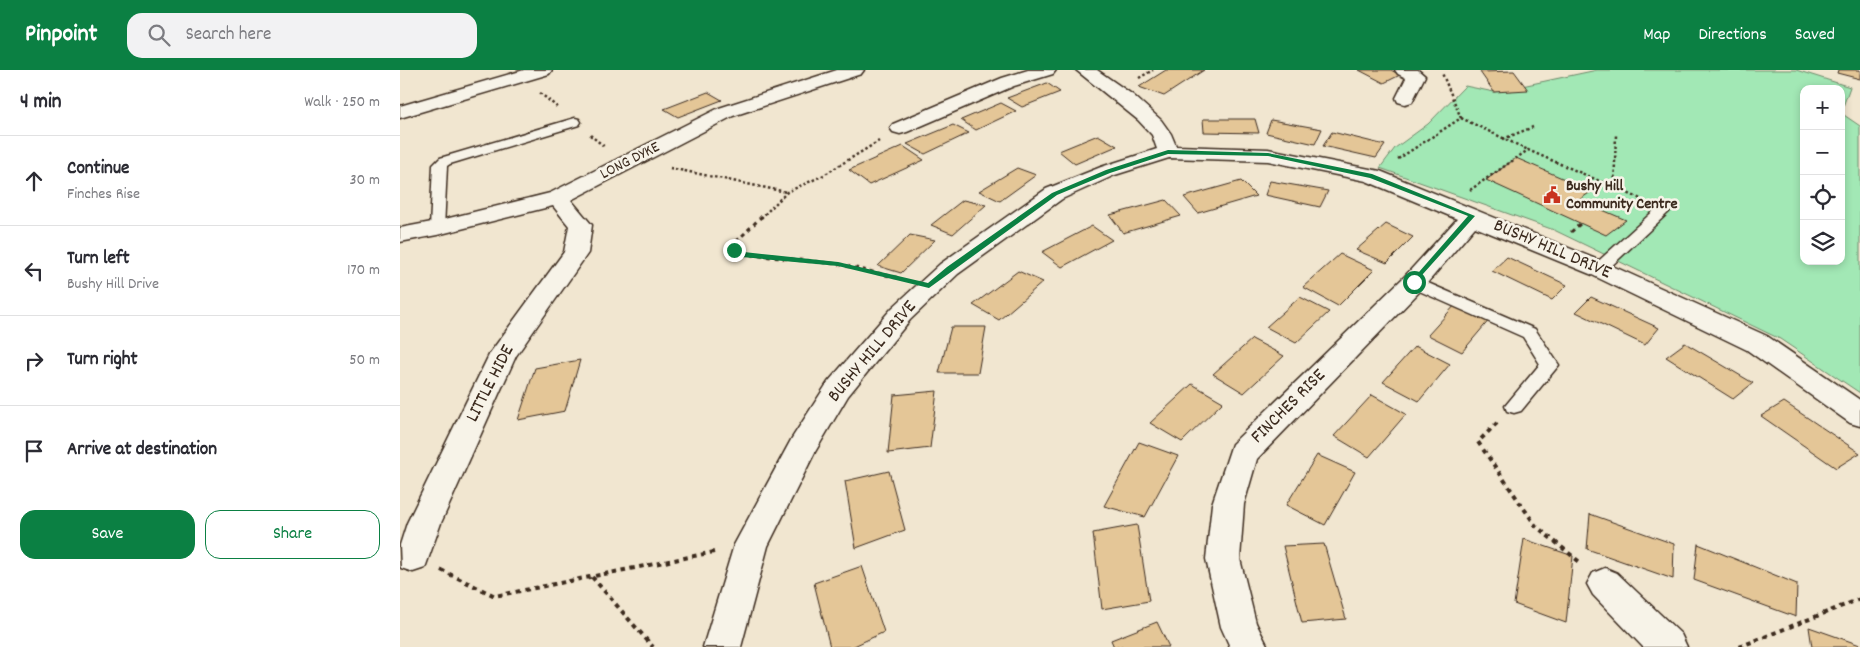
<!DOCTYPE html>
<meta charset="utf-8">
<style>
body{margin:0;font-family:Dekko,sans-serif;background:#f2f2f3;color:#2b2b33}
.controls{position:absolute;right:15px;top:15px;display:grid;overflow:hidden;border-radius:10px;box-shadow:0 2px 8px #0003}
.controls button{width:45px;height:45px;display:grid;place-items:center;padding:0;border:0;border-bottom:1px solid #e1e1e2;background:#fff;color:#2b2b33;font:25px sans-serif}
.stop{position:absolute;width:15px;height:15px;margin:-11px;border:4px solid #0b8043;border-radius:50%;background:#fff}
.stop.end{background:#0b8043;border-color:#fff;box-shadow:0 1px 5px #0008}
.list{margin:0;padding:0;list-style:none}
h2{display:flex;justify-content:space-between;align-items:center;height:65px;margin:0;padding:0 20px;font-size:21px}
h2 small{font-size:16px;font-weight:400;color:#7c7c81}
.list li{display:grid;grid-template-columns:32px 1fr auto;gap:15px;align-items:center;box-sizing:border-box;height:90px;padding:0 20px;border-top:1px solid #e1e1e2}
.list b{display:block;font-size:19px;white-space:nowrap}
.list p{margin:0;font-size:16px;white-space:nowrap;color:#7c7c81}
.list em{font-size:16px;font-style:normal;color:#7c7c81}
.actions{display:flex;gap:10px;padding:15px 20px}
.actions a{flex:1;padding:11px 0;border:1px solid #0b8043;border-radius:15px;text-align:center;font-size:18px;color:#0b8043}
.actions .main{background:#0b8043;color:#fff}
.icon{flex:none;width:28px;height:28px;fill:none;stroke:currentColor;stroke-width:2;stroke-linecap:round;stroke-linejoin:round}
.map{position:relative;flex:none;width:1460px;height:577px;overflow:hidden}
header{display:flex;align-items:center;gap:30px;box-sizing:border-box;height:70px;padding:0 25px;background:#0b8043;color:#fff}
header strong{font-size:24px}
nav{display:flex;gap:28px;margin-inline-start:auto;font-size:18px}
.search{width:350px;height:45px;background:#f2f2f3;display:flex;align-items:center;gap:12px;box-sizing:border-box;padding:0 18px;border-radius:15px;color:#7c7c81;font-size:19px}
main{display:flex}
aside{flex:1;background:#fff}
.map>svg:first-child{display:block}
.green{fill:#a2e8b5;stroke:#6e896a}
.building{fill:#e4c697;stroke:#3b2a1e}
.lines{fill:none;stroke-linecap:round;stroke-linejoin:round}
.service-casing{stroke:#3b2a1e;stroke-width:3}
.minor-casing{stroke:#3b2a1e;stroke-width:3}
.path-far2{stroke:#3b2a1e;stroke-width:2.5;stroke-dasharray:2.5 2.5;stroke-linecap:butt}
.path-far1{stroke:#3b2a1e;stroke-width:3;stroke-dasharray:4 4;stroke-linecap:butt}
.path{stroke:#3b2a1e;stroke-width:4;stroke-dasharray:4.5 4.5;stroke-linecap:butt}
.service{fill:#f7f3e8;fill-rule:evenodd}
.minor{fill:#f7f3e8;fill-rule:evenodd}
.route{fill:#0b8043}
.labels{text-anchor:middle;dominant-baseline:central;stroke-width:5;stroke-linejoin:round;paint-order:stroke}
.far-street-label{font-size:16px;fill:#3b2a1e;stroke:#f7f3e8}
.far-poi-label{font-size:16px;font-weight:bold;fill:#3b2a1e;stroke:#f7f3e8;text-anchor:start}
.street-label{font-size:19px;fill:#3b2a1e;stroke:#f7f3e8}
</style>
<header>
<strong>Pinpoint</strong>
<div class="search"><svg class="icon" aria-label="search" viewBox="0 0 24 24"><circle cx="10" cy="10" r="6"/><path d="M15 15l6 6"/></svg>Search here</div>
<nav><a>Map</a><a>Directions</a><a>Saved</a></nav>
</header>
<main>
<aside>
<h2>4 min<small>Walk · 250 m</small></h2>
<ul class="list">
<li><svg class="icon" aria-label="ahead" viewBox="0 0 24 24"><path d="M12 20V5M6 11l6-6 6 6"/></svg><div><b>Continue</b><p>Finches Rise</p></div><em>30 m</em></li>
<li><svg class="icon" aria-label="left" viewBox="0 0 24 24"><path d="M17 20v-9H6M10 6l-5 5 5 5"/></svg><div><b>Turn left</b><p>Bushy Hill Drive</p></div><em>170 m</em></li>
<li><svg class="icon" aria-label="right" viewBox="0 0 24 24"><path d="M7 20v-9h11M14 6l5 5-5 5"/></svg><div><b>Turn right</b></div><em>50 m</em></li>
<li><svg class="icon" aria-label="arrive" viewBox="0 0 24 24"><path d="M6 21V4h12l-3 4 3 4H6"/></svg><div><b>Arrive at destination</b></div></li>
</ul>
<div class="actions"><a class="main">Save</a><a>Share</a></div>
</aside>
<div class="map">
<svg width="1460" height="577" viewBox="0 0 1460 577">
<rect width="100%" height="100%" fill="#f1e6d0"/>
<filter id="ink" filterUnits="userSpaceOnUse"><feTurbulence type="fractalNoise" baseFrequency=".02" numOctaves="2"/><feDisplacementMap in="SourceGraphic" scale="10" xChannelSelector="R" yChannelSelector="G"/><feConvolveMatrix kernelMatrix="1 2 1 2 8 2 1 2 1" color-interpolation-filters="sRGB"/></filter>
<g filter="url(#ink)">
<polygon class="green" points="1197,0 1396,0 1450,17 1441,42 1441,19 1404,19 1404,191 1441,191 1441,43 1460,56 1460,323 1380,269 1154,160 980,98 995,78 1028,54 1065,16 1094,22"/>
<g class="building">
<polygon points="766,0 804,0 764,26 739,17"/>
<polygon points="959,0 991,0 1000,5 984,13"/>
<polygon points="1438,0 1460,0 1460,9 1437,3"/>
<polygon points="1114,1 1128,20 1094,22 1080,2"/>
<polygon points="647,13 660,22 622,37 607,28"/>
<polygon points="308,22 322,30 278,47 264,39"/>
<polygon points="601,33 616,41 576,60 561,50"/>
<polygon points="803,49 855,49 859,63 804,62"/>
<polygon points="871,50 922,59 915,74 866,63"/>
<polygon points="553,55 569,63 525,84 507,74"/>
<polygon points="932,62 985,75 976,88 923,76"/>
<polygon points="698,65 717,76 675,94 659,81"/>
<polygon points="503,76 524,90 469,115 449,100"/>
<polygon points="1116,88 1192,121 1179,130 1226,150 1206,165 1086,110"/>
<polygon points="617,98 636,105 600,131 579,121"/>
<polygon points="841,111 856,126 798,143 784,127"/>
<polygon points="870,111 928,121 920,137 865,125"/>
<polygon points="563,130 586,135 553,164 531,155"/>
<polygon points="766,130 781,146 723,163 710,145"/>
<polygon points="986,154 1013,167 987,193 956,180"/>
<polygon points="692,156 712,170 662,197 642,182"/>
<polygon points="510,165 535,170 501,203 478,196"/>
<polygon points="940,184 974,200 938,236 903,217"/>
<polygon points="1107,187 1167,215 1152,230 1092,201"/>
<polygon points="618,201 643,212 599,250 573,235"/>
<polygon points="900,227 929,242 896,273 866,257"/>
<polygon points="1191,227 1259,258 1245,275 1176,242"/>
<polygon points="1056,234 1090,249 1062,282 1028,265"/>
<polygon points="551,257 586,257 578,303 539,303"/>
<polygon points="852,269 884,286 844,323 813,304"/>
<polygon points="1285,273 1353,313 1333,329 1266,287"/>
<polygon points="1015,276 1050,294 1019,331 983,312"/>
<polygon points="180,290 165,341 118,350 135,298"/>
<polygon points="792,314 823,332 782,372 750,353"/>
<polygon points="537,321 530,378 488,383 494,325"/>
<polygon points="972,325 1006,344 969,387 934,366"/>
<polygon points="1384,332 1460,383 1436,398 1361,346"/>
<polygon points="739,372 778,386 745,447 704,436"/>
<polygon points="917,385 955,402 925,455 886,435"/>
<polygon points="489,401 505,460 456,478 445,411"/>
<polygon points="1190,444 1274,474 1273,509 1187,479"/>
<polygon points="737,455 749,531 702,539 693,463"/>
<polygon points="1124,469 1173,486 1166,553 1114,534"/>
<polygon points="924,474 946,549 902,553 883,476"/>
<polygon points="1298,474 1397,514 1396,547 1294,510"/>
<polygon points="462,496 484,562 452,577 430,577 414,513"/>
<polygon points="757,552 769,577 714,577 711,570"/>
<polygon points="1409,557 1460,575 1460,577 1412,577"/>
</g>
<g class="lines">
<g class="service-casing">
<g id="service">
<polygon points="175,48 179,49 181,52 179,55 50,94 47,96 44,158 42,161 32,161 30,158 33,95 40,88"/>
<polygon points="1264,135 1269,136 1271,139 1269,142 1205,202 1193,202 1191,199 1193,196 1259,136"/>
<polygon points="1014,207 1135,259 1159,295 1121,341 1114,343 1107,341 1105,336 1140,294 1123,267 1008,216 1006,212 1008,208"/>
</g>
</g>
<g class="minor-casing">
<g id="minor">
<polygon points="124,0 152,0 149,4 0,48 0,36"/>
<polygon points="437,0 464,0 461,4 333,46 171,130 192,155 188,183 116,286 41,453 25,498 13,502 1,498 0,475 7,453 90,283 164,182 169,156 153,136 37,165 0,172 0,158 37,151 150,123 319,38"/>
<polygon points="628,0 656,0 653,4 614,16 507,62 500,64 493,62 490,58 493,54 602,8"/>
<polygon points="676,0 697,0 733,25 761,50 771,64 776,76 868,79 980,101 1208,194 1367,266 1460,330 1460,356 1450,353 1347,280 1190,204 1075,157 1023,218 857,389 844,434 840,489 856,553 868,577 830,577 821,557 806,489 812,434 832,374 1005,206 1057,149 966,111 868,91 769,88 715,105 662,129 558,204 510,250 448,326 415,382 368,476 341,577 303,577 334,475 392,368 428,312 492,238 540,194 646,119 701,97 757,79 752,65 738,50"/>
<polygon points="995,0 1018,0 1025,6 1012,32 1005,34 998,32 996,28 1006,8 998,4"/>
<polygon points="1205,498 1217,503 1281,564 1287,577 1243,577 1193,525 1187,514 1193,503"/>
</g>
</g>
<g class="path-far2">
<polyline points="739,8 753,0"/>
<polyline points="140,23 157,37"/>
<polyline points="1061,48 1128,80"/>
<polyline points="190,65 205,77"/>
<polyline points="1103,69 1133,57"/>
<polyline points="998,89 1061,48 1042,3"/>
<polyline points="270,98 386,122"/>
<polyline points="1214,118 1216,65"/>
<polyline points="1070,120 1128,80 1241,129"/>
<polyline points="361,148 387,122 422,106 479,71"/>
</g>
<g class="path-far1">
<polyline points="362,146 333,175 334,180 342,184 438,194 499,208"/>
<polyline points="1171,162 1180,154"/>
</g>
<g class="path">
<polyline points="1097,353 1078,372 1136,456 1182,494"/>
<polyline points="41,500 95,526 314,482"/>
<polyline points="192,507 253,577"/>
<polyline points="1339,577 1460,529"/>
</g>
<use href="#service" class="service"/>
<use href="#minor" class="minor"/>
</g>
</g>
<polygon class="route" points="768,80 868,83 972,104 1075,146 1014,214 1012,213 1012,210 1068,146 970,108 868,86 768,84 710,103 657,125 529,218 438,196 342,187 330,180 334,178 344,182 438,192 528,213 547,197 652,123 706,100"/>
<defs>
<g id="civic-bare" transform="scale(1.35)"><path d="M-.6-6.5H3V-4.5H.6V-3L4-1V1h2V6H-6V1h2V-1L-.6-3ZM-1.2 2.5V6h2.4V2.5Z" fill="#c8321e" stroke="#f7f3e8" stroke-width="2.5" paint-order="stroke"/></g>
</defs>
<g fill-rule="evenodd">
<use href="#civic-bare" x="1152" y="125"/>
</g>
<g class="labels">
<g class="far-street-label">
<text transform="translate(230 91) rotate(-27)">LONG DYKE</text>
</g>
<g class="far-poi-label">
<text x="1166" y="116">Bushy Hill<tspan x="1166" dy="18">Community Centre</tspan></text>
</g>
<g class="street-label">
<text transform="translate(1152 180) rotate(23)">BUSHY HILL DRIVE</text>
<text transform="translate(473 282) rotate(-50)">BUSHY HILL DRIVE</text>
<text transform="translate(91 314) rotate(-63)">LITTLE HIDE</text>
<text transform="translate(889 337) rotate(-45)">FINCHES RISE</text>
</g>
</g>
</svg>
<div class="controls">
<button>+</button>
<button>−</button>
<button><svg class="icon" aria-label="locate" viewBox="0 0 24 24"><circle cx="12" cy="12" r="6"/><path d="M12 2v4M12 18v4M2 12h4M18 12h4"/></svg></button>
<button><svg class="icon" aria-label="layers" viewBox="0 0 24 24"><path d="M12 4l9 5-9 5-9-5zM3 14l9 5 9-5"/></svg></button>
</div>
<div class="stop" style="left:1014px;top:212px"></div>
<div class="stop end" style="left:334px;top:180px"></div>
</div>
</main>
